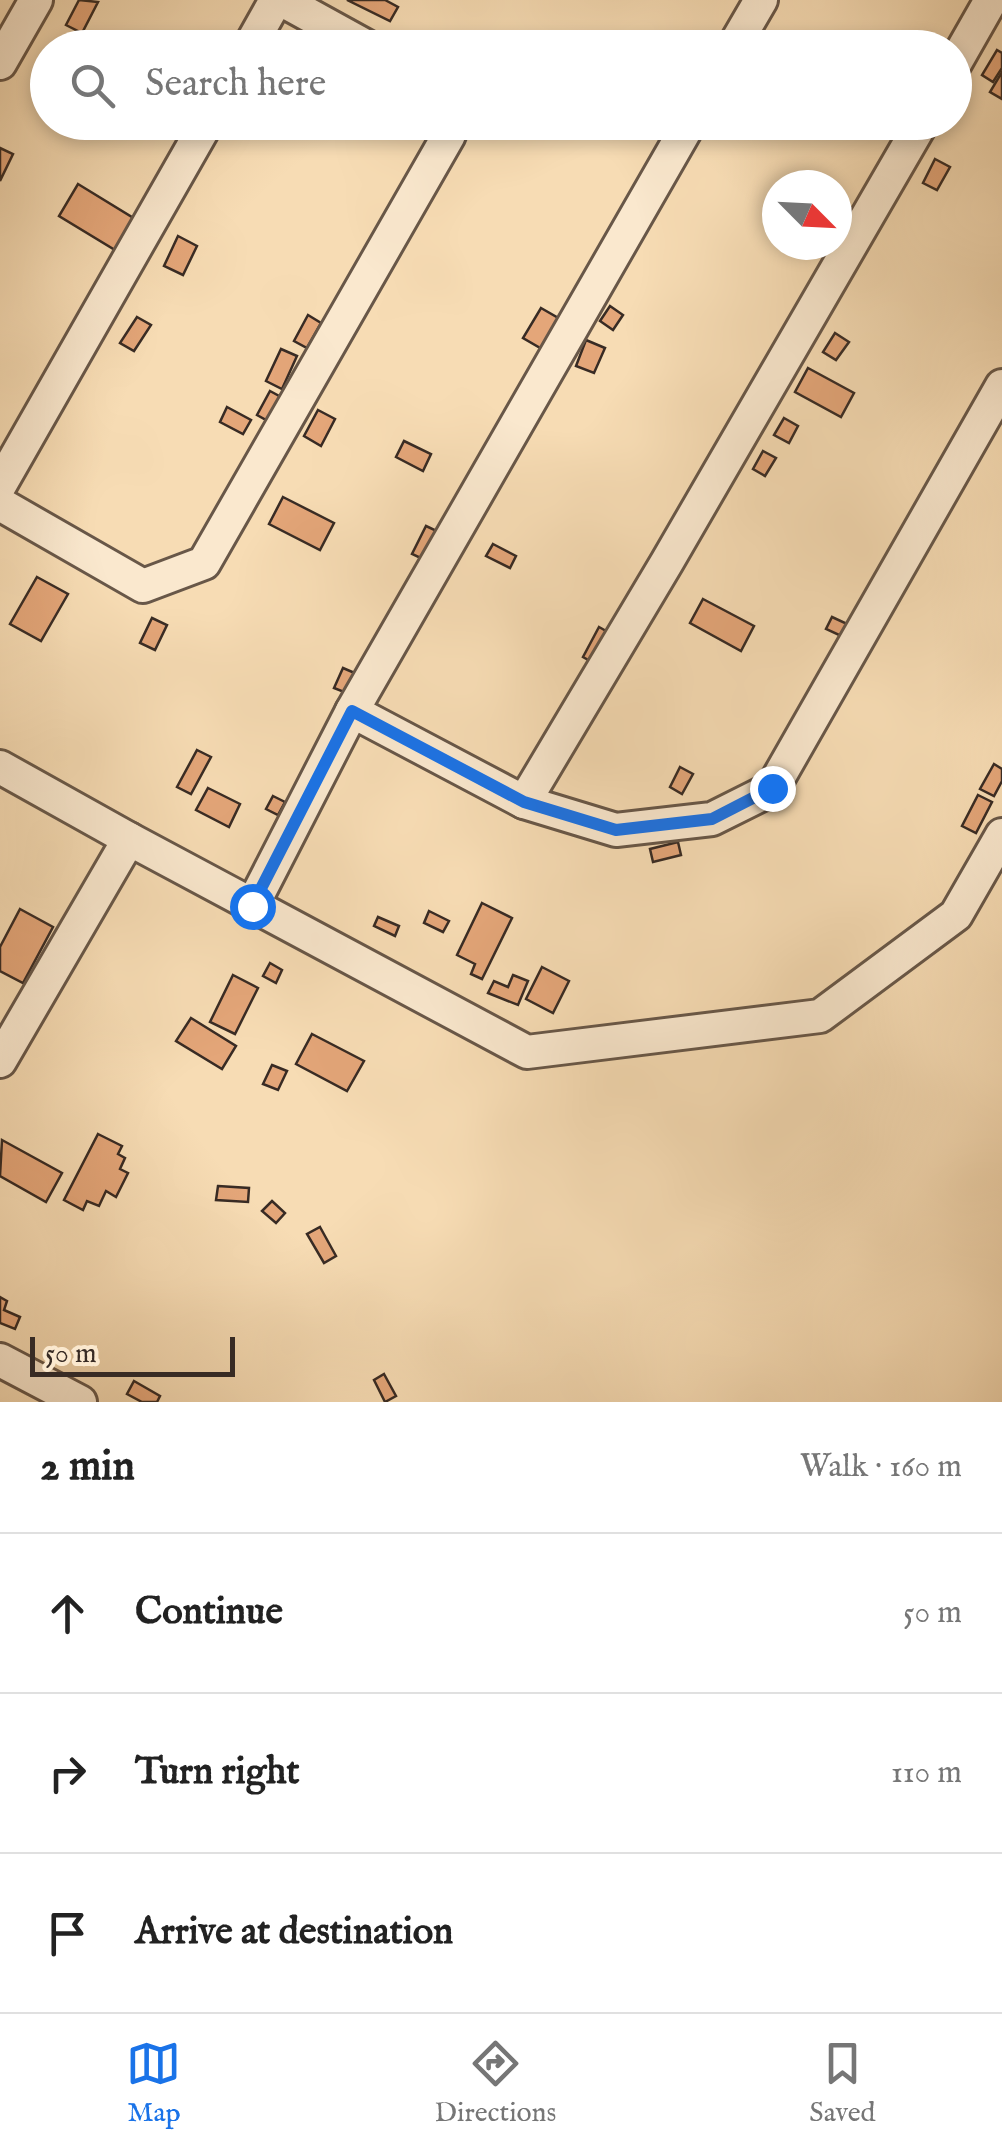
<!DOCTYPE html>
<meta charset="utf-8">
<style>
body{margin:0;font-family:"IM FELL English",serif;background:#f6f6f6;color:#222}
.compass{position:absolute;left:762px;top:170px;width:90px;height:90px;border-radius:50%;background:#fff;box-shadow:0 5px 15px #0003;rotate:114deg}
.scale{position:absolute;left:30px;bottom:25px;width:205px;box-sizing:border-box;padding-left:10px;border:5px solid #382b24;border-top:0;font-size:28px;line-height:35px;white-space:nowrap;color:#382b24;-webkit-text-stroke:8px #fae8ce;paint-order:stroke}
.stop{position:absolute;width:30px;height:30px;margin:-22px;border:8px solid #1a73e8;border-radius:50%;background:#fff}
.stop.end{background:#1a73e8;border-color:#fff;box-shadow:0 2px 10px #0008}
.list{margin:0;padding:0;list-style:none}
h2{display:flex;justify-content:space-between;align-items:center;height:130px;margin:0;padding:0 40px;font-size:42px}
h2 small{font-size:32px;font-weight:400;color:#767676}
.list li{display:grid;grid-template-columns:65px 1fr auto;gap:30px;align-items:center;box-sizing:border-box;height:160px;padding:0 40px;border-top:2px solid #e0e0e0}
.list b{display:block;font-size:38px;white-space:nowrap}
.list em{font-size:32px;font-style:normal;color:#767676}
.icon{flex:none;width:55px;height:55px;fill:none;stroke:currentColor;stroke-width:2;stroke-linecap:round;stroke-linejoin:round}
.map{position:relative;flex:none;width:1002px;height:1402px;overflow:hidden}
.search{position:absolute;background:#fff;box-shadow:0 5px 15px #0003;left:30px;right:30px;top:30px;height:110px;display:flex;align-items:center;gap:25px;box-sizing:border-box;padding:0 35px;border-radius:55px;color:#767676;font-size:38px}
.sheet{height:610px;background:#fff}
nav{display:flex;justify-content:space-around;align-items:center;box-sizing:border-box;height:140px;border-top:2px solid #e0e0e0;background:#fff;font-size:28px;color:#767676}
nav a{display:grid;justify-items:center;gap:5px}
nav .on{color:#1a73e8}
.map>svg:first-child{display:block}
.building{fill:#e4a679;stroke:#382b24;stroke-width:2.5}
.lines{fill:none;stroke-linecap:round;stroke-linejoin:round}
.minor-casing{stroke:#685748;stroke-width:38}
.minor{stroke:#fae8ce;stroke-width:32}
.route{stroke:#1a73e8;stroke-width:12}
</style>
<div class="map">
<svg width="1002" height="1402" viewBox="0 0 1002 1402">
<rect width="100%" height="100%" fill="#f7dcb4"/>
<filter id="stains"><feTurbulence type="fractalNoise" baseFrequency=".002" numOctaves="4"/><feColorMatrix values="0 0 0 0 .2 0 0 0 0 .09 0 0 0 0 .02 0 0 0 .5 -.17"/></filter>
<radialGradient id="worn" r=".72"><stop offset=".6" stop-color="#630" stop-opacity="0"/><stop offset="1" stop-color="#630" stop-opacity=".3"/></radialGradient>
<g class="building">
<polygon points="79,0 98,2 82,33 66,25"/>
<polygon points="347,0 385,0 398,7 390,21"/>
<polygon points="997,50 1002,53 1002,68 993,82 982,75"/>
<polygon points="1002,72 1002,99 990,92"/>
<polygon points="248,122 265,122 256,138 243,130"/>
<polygon points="0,148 13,154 0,181"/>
<polygon points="935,159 950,167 937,190 923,183"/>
<polygon points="78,184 135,219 115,250 59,216"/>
<polygon points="178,236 197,246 183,275 164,266"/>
<polygon points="610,306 623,315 613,330 600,321"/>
<polygon points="541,308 560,319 542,349 523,338"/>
<polygon points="308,315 321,323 307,348 294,341"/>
<polygon points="137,317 151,325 134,351 120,343"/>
<polygon points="835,333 849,342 836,360 823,352"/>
<polygon points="586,340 605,348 594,373 576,366"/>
<polygon points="281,349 297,356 282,389 266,381"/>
<polygon points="808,368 854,393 841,417 795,392"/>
<polygon points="270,391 281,397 268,421 257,415"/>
<polygon points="227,407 251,420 243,434 220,422"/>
<polygon points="318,410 335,419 321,446 304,436"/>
<polygon points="784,418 798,426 789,443 774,435"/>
<polygon points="404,441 431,454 423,471 396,457"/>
<polygon points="763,451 776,458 765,476 753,469"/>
<polygon points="283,497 334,523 320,550 269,524"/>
<polygon points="426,526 439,532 425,560 412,554"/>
<polygon points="493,544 516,556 510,568 486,556"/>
<polygon points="37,577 68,594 41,641 10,624"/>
<polygon points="703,599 754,626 741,651 690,623"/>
<polygon points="832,617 856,628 850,640 826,629"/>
<polygon points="152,618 167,625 155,650 140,643"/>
<polygon points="599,627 615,636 599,666 583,657"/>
<polygon points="343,668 357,674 349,694 334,688"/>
<polygon points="197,750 211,757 191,794 177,787"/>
<polygon points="994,764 1002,769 1002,781 994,796 980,789"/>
<polygon points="680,767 693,774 682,794 670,787"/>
<polygon points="208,788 240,804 229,827 196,810"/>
<polygon points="978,795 992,802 976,833 962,826"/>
<polygon points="273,796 285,802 278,815 266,809"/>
<polygon points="678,842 681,855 653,862 650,849"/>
<polygon points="482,903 512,918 482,979 471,974 475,964 457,955"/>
<polygon points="20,909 53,927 23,983 0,971 0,947"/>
<polygon points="429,911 449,921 443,932 424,923"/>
<polygon points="378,917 399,926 395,936 374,926"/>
<polygon points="270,963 282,970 276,983 263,976"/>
<polygon points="542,967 569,981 553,1013 526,999"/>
<polygon points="233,975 258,988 235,1034 210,1022"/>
<polygon points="513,975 528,981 518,1005 488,993 494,981 508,987"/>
<polygon points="191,1018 236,1046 222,1069 176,1041"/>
<polygon points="312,1034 364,1061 347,1091 296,1064"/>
<polygon points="272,1065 287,1071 278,1090 263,1084"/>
<polygon points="98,1134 122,1146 118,1154 125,1158 120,1169 128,1173 116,1197 106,1191 99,1206 87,1201 83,1210 64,1200"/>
<polygon points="2,1140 62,1173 46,1202 0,1176"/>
<polygon points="218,1186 249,1188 248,1202 216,1200"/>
<polygon points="272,1201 285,1213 276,1223 262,1211"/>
<polygon points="320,1227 336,1256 324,1263 307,1234"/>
<polygon points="0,1297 7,1301 4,1310 20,1317 15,1329 0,1323"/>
<polygon points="384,1374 396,1396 385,1402 374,1380"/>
<polygon points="134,1381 160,1396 157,1402 142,1402 127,1394"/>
</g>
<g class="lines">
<g class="minor-casing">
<g id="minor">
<polyline points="282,0 369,48"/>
<polyline points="249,48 276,0"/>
<polyline points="733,48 761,0"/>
<polyline points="0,63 36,0"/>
<polyline points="954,65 991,0"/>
<polyline points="690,122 352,711 524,802 616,830 712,819 772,789 1002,386"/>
<polyline points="0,485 207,122"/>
<polyline points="0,504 143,586 204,563 449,135 447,122"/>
<polyline points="0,767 129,839 527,1052 820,1016 956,915 1002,835"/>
<polyline points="524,802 667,562 922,122"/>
<polyline points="252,906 352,711"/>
<polyline points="0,1061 129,839"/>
<polyline points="0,1360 80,1402"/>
</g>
</g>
<use href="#minor" class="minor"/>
</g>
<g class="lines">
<polyline class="route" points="252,906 352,711 524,802 616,830 712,819 772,788"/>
</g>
<rect width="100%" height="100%" filter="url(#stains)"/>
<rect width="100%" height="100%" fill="url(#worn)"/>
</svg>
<svg class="compass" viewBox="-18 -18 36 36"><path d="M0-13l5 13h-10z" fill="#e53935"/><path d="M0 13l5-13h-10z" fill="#767676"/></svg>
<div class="scale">50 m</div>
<div class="stop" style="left:252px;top:906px"></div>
<div class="stop end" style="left:772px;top:788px"></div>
<div class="search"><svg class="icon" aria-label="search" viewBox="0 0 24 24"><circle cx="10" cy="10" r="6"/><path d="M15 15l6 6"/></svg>Search here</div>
</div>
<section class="sheet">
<h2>2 min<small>Walk · 160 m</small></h2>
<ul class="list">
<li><svg class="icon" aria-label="ahead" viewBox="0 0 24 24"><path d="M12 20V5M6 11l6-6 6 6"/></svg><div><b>Continue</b></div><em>50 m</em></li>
<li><svg class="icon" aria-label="right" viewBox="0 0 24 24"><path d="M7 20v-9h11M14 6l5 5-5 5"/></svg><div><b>Turn right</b></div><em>110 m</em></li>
<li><svg class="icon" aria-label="arrive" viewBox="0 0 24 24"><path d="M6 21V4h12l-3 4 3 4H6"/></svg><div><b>Arrive at destination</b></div></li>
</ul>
</section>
<nav>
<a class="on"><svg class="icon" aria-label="map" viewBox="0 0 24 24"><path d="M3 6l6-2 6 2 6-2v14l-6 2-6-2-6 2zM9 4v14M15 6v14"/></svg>Map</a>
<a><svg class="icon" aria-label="directions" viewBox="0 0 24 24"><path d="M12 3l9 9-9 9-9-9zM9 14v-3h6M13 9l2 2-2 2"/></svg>Directions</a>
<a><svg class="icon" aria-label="saved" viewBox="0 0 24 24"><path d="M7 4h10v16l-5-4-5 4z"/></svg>Saved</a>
</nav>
